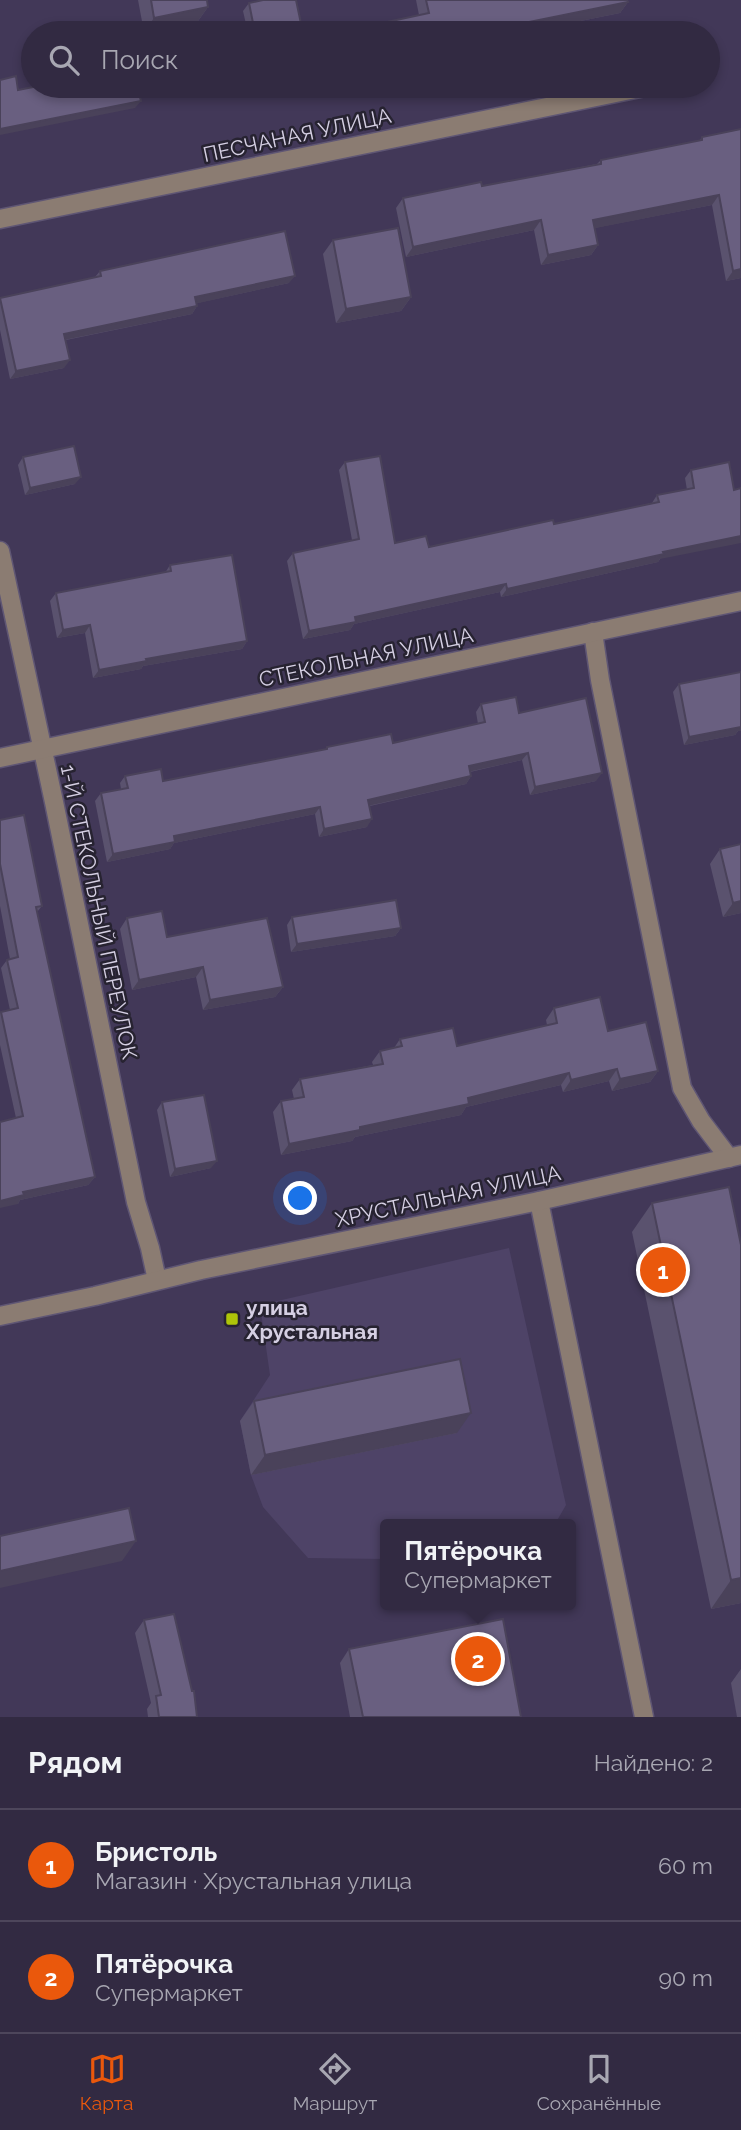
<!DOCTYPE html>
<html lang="ru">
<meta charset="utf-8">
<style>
body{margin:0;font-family:Raleway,sans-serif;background:#3a3249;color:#f1f3f6}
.you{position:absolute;left:301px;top:1199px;width:24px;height:24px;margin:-18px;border:5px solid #fff;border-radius:50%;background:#1a73e8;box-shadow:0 0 0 10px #1a73e833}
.badge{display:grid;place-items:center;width:46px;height:46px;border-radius:50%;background:#ea580c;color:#fff;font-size:23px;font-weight:700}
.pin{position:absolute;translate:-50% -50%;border:4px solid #fff;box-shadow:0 2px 7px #0006}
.popup{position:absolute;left:380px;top:1519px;width:196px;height:91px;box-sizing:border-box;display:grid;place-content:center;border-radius:7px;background:#322a42;filter:drop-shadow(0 2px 5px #0005);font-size:23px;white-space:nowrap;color:#a8a7b2}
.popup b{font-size:26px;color:#f1f3f6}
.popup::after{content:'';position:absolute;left:50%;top:100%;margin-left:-14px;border:14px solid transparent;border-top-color:#322a42}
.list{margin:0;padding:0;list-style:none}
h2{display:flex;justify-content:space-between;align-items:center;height:91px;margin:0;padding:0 28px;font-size:30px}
h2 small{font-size:23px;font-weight:400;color:#a8a7b2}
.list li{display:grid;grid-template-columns:46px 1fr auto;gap:21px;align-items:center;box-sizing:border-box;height:112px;padding:0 28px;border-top:2px solid #4d465b}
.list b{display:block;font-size:26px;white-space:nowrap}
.list p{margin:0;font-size:23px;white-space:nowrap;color:#a8a7b2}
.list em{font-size:23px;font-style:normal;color:#a8a7b2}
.icon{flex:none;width:38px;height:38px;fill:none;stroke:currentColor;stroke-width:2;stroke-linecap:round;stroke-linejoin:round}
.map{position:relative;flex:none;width:741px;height:1717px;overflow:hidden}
.search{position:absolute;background:#322a42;box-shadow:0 4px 10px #0003;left:21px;right:21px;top:21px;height:77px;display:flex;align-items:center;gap:18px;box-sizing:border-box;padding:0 24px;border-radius:38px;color:#a8a7b2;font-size:26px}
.sheet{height:315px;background:#322a42}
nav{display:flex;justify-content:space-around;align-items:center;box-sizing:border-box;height:98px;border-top:2px solid #4d465b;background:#322a42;font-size:19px;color:#a8a7b2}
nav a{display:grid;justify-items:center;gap:4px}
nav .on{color:#ea580c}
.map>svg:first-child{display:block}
.built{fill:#4e4367}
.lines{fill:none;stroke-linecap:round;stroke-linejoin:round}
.minor-casing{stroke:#5f5674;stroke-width:21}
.minor{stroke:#8b7c72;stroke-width:18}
.wall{fill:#5a526e}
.shaded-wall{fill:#4a425a}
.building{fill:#695f80;stroke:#4a425a;stroke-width:2}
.poi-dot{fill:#aec509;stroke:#272331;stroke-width:2.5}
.labels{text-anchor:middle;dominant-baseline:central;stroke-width:5;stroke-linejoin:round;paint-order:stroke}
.street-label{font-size:21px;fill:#d5cfe3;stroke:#272331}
.poi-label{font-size:21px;font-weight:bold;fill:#d5cfe3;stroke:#272331;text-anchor:start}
</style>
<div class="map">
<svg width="741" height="1717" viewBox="0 0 741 1717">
<rect width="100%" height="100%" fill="#423858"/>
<polygon class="built" points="509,1248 566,1505 555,1524 385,1524 385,1559 308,1558 263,1507 251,1475 240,1421 270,1375 260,1305"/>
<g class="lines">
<g class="minor-casing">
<g id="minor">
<polyline points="0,219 645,87"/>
<polyline points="0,551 54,802 136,1202 150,1248 157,1280"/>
<polyline points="593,632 600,680 682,1088 701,1121 729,1158"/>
<polyline points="0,758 741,601"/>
<polyline points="539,1201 644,1717"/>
<polyline points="0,1316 95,1296 201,1270 539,1201 741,1155"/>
</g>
</g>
<use href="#minor" class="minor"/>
</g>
<g class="wall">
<polygon points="138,0 207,0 208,7 198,21 144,32"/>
<polygon points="416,0 627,0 628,2 620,13 521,33 336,33 419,15"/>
<polygon points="249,3 303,33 248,33 243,11"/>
<polygon points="741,129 741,278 726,281 712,205 594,228 598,245 591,255 541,265 534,230 406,257 396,208 403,198 482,186 597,164 601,160 700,140 702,137"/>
<polygon points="333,240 411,297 401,311 336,323 323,254"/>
<polygon points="100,271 289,283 197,303 197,306 192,314 66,340 64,368 10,379 0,330 0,299 95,277"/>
<polygon points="23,457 75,484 25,495 18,465"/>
<polygon points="345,462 395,543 429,547 554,524 652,503 657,495 687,490 685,478 691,470 729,462 658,562 501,597 500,592 354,624 350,630 303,639 287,561 293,553 352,540 339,470"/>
<polygon points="170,565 247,641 242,649 143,666 141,669 93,678 85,633 57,638 50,601 56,593 165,573"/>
<polygon points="741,672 741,731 738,731 735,735 684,745 673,692 679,684"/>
<polygon points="481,704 519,713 596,781 530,795 522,760 470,772 471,776 466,784 370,806 367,827 319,837 315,814 174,843 170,849 107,862 95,801 101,793 121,789 120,783 125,776 163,781 325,750 327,747 393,743 478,724 476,712"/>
<polygon points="0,820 42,906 37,912 95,1177 88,1185 20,1200 18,1204 16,1118 0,1045 0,1013 1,1012 10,1010 1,968 7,960 10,959 0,906"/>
<polygon points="720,849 741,913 723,917 710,864"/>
<polygon points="292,917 401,928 395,936 291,952 287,925"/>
<polygon points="127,918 167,937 283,987 275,997 203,1010 196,977 132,990 120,929"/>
<polygon points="554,1008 608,1031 658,1071 650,1082 612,1091 609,1081 563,1092 561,1085 466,1107 461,1115 355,1137 352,1141 281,1155 273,1112 281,1101 294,1099 292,1090 300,1079 373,1065 372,1062 380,1051 394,1048 400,1039 457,1046 547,1025 546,1020"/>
<polygon points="162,1102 211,1168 170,1177 157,1110"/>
<polygon points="652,1203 741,1245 741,1603 711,1609 632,1232"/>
<polygon points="254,1401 457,1433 251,1475 240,1421"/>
<polygon points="144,1620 197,1717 148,1717 147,1709 151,1703 135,1633"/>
<polygon points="349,1649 521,1717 350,1717 340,1663"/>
<polygon points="741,1669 741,1717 737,1717 731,1683"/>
</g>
<g class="shaded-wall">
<polygon points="628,2 620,13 521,33 475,33"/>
<polygon points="208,7 198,21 144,32 154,18"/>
<polygon points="141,101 135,108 0,135 0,129"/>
<polygon points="719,195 712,205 586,230 593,220"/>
<polygon points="541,220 534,230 406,257 413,247"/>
<polygon points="598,245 591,255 541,265 548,255"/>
<polygon points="741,269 741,278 726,281 733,271"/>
<polygon points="295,276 289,283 190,305 195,297"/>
<polygon points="411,297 401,311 336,323 346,309"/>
<polygon points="197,306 192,314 59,341 64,334"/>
<polygon points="70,360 64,368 10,379 16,371"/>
<polygon points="81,477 75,484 25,495 30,488"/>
<polygon points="741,536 741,543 660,559 658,562 501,597 507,589 663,552"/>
<polygon points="506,584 500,592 354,624 350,630 303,639 309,631 355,617"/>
<polygon points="90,625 85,633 57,638 63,630"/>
<polygon points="247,641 242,649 143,666 141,669 93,678 99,670 146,659"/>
<polygon points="741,724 741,731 738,731 735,735 684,745 689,737"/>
<polygon points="528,753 522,760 463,773 469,766"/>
<polygon points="602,773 596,781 530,795 535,787"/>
<polygon points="471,776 466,784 363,807 368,800"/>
<polygon points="320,807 315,814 174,843 170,849 107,862 113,854 174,836"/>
<polygon points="372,819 367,827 319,837 324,829"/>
<polygon points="741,901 741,913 723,917 733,903"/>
<polygon points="401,928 395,936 291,952 297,944"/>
<polygon points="203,967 196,977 132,990 139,980"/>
<polygon points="283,987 275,997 203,1010 210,1000"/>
<polygon points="617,1069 609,1081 563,1092 571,1080"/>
<polygon points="658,1071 650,1082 612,1091 620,1079"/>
<polygon points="569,1073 561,1085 466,1107 461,1115 355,1137 352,1141 281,1155 289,1144 360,1127 468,1098"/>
<polygon points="217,1161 211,1168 170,1177 175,1169"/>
<polygon points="95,1177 88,1185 20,1200 18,1204 0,1208 0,1201 23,1192"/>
<polygon points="471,1413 457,1433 251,1475 265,1455"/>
<polygon points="136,1541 122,1561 0,1588 0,1571"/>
<polygon points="741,1578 741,1603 711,1609 731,1580"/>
</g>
<g class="building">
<polygon points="151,0 207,0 208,7 154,18"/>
<polygon points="263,0 296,0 303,33 255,33 249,3"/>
<polygon points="426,0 627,0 628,2 475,33 336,33 429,13"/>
<polygon points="125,26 126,33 89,33"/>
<polygon points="16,76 18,90 38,86 137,86 141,101 0,129 0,80"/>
<polygon points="741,129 741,269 733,271 719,195 593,220 598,245 548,255 541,220 413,247 403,198 481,182 482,186 601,164 601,160 702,140 702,137"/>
<polygon points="398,228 411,297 346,309 333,240"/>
<polygon points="285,231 295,276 195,297 197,306 64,334 70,360 16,371 0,298 101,276 100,271"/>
<polygon points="74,446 81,477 30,488 23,457"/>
<polygon points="380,456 395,543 426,536 429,547 553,520 554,524 659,502 657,495 694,488 691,470 729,462 734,490 741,488 741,536 663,552 664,554 507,589 506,584 355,617 356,622 309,631 293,553 359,539 345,462"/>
<polygon points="232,555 247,641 146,659 147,661 99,670 90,625 63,630 56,593 171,571 170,565"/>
<polygon points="741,672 741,727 689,737 679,684"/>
<polygon points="516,697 519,713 586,698 602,773 535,787 528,753 469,766 471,776 368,800 372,819 324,829 320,807 174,836 175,842 113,854 101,793 128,788 125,776 161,769 163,781 327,749 327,747 391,734 393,743 485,722 481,704"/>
<polygon points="24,815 42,906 36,907 95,1177 23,1192 24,1195 0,1201 0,1122 23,1116 1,1012 18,1008 7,960 18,957 0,864 0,820"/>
<polygon points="741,844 741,901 733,903 720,849"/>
<polygon points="396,900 401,928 297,944 292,917"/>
<polygon points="162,911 167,937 267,918 283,987 210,1000 203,967 139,980 127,918"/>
<polygon points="600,997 608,1031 646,1022 658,1071 620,1079 617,1069 571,1080 569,1073 468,1098 469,1104 360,1127 360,1130 289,1144 281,1101 304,1097 300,1079 383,1064 380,1051 402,1046 400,1039 453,1028 457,1046 557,1023 554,1008"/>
<polygon points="204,1095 217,1161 175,1169 162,1102"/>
<polygon points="729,1187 741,1245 741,1578 731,1580 652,1203"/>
<polygon points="460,1359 471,1413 265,1455 254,1401"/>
<polygon points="129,1508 136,1541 0,1571 0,1536"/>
<polygon points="174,1614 192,1691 194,1691 197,1717 159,1717 156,1696 161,1695 144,1620"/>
<polygon points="503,1619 521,1717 363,1717 349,1649"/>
</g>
<rect class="poi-dot" x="225" y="1312" width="14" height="14" rx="3.5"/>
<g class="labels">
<g class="street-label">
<text transform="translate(297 135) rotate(-12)">ПЕСЧАНАЯ УЛИЦА</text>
<text transform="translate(366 657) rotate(-12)">СТЕКОЛЬНАЯ УЛИЦА</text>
<text transform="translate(99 912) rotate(78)">1-Й СТЕКОЛЬНЫЙ ПЕРЕУЛОК</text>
<text transform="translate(448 1196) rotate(-12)">ХРУСТАЛЬНАЯ УЛИЦА</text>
</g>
<g class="poi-label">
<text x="246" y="1307">улица<tspan x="246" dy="24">Хрустальная</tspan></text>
</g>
</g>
</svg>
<div class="you"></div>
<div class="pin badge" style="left:663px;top:1270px">1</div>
<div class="pin badge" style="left:478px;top:1659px">2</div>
<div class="popup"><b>Пятёрочка</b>Супермаркет</div>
<div class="search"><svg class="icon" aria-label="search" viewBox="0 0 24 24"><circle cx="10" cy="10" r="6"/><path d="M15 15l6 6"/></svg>Поиск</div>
</div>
<section class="sheet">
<h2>Рядом<small>Найдено: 2</small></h2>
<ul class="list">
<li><span class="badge">1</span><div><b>Бристоль</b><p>Магазин · Хрустальная улица</p></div><em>60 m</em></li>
<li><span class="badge">2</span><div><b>Пятёрочка</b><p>Супермаркет</p></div><em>90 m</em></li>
</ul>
</section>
<nav>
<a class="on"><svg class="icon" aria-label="map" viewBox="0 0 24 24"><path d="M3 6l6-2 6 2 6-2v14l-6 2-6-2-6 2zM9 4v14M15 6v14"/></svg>Карта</a>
<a><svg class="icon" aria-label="directions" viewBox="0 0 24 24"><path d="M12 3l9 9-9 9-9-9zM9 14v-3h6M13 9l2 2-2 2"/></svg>Маршрут</a>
<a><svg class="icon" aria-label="saved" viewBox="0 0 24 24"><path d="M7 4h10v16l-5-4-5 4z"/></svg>Сохранённые</a>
</nav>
